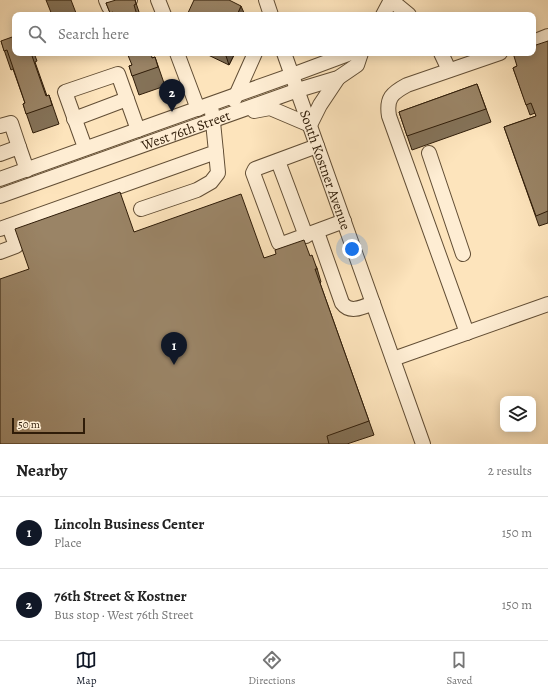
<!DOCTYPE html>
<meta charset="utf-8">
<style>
body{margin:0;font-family:Alegreya,serif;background:#f2f2f2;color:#222}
.controls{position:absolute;right:12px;bottom:12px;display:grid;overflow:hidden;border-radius:8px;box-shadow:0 2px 10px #0003}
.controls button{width:36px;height:36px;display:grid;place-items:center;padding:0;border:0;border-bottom:1px solid #e0e0e0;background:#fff;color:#222;font:20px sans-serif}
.scale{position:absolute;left:12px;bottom:10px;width:73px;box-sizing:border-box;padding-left:4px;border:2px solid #2f1c08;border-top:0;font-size:11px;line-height:14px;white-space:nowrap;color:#2f1c08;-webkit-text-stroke:3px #feedd3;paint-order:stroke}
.you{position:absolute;left:352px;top:249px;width:14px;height:14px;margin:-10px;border:3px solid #fff;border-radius:50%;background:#1a73e8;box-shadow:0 0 0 6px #1a73e833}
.badge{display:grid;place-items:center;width:26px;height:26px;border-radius:50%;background:#111827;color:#fff;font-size:13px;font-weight:700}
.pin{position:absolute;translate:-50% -33px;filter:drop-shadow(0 1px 2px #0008)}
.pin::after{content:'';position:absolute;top:21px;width:14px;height:12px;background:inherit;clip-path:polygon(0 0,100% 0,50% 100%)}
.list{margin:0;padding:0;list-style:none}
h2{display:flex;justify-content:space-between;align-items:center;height:52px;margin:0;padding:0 16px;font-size:17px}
h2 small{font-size:13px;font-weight:400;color:#767676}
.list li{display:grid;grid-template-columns:26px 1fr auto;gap:12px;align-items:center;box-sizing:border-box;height:72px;padding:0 16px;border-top:1px solid #e0e0e0}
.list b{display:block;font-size:15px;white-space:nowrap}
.list p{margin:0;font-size:13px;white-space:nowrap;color:#767676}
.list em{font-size:13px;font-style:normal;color:#767676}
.icon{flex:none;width:22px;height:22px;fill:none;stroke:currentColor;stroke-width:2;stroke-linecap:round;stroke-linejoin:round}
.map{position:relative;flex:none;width:548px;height:444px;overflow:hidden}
.search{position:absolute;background:#fff;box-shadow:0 2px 10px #0003;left:12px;right:12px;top:12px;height:44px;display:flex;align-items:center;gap:10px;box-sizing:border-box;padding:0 14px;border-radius:8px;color:#767676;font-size:15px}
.sheet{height:196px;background:#fff}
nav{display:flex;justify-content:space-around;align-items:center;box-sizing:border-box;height:56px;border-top:1px solid #e0e0e0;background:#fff;font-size:11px;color:#767676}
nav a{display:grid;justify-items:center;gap:2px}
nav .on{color:#111827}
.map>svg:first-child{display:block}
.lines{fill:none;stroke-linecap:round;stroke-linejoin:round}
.minor-casing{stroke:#624e35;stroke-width:16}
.minor{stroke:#feedd3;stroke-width:14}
.wall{fill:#847258;stroke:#2f1c08}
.shaded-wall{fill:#6c5c47;stroke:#2f1c08}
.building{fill:#9a8466;stroke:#2f1c08}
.labels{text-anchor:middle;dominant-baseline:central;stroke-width:3;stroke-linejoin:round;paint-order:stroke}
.street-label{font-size:14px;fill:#2f1c08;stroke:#feedd3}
</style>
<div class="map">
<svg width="548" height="444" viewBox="0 0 548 444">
<rect width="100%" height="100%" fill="#fde4bc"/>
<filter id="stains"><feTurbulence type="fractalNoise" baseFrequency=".005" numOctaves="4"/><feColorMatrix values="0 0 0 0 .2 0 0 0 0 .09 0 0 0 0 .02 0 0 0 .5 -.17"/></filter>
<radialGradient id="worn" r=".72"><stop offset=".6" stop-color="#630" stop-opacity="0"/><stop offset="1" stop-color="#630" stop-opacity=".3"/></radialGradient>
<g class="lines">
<g class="minor-casing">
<g id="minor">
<polyline points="106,0 109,7 130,0"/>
<polyline points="158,0 164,15"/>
<polyline points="266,0 271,15"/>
<polyline points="391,0 409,15"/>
<polyline points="383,15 391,0"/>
<polyline points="533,42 548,36"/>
<polyline points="177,53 198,109"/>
<path id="s1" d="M284,53l139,391"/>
<polyline points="441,53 449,70"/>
<polyline points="234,100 255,53"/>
<polyline points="254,111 270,108 310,125"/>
<polyline points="74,119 127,99"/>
<polyline points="310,125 320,105 338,78"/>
<polyline points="0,126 11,123 19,147"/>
<polyline points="83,142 65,92 118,74 138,130"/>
<polyline points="317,146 255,169 253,173 279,243 282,244 344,221"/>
<polyline points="429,153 463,254"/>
<polyline points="0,154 19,147 27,170"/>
<polyline points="278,161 306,236"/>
<polyline points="0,179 292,75 351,53"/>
<path id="s2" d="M0,196l298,-106 40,-12 19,-13 4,-12"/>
<polyline points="141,209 197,190 211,182 218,173 216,152"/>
<polyline points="0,229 216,152 212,112"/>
<path d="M317,232l25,71c8,11 21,4 31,0"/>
<polyline points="0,252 16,246 9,226"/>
<path d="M467,333l-78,-217c-3,-18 3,-23 18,-31l93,-32"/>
<polyline points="393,359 548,304"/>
</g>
</g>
<use href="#minor" class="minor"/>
</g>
<g class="wall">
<polygon points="46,0 71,0 76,13 72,15 52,15"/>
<polygon points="135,0 140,15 111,15 106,3"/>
<polygon points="1,41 15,53 34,53 37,61 35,62 47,96 49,95 59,124 33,133 23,104 25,103 13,69 11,70"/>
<polygon points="548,41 548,223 539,226 504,127 536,116 535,113 530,115 513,68 517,66"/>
<polygon points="204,53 235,53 229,65"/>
<polygon points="155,57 165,86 139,95 129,66"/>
<polygon points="477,84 491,122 412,150 399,112"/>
<polygon points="134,232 264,258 310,256 317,268 321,282 320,283 374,435 347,444 0,444"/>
</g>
<g class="shaded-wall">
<polygon points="241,6 245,15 237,15"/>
<polygon points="225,53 235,53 229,65"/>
</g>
<g class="building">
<polygon points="116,0 135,0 136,4 134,5 137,15 114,15 113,12 110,13 106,3"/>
<polygon points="194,0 229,0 241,6 237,15 187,15"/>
<polygon points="15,36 15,53 31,53 46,96 49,95 52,105 26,114 23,104 25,103 7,50 4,51 1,41"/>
<polygon points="548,41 548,211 536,216 504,127 536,116 531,103 526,105 513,68 517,66 513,53 533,53 533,46"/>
<polygon points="127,53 151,53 152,58 155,57 158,67 132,76 129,66 132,65"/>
<polygon points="477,84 486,109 407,136 399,112"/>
<polygon points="120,192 134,232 241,194 264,258 276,254 275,250 304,240 310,256 312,255 317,269 315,269 369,421 327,436 329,444 0,444 0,279 29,269 15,229"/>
</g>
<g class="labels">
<g class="street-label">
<text stroke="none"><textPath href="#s2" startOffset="197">West 76th Street</textPath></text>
<text stroke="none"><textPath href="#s1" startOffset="124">South Kostner Avenue</textPath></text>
</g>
</g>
<rect width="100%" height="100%" filter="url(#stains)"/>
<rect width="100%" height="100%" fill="url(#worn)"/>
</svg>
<div class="controls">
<button><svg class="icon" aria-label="layers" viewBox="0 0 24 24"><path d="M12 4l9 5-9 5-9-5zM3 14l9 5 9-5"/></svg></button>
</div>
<div class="scale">50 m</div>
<div class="you"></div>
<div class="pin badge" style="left:174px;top:365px">1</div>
<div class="pin badge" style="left:172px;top:112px">2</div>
<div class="search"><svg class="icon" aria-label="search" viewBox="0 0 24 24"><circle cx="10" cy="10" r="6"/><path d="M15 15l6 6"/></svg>Search here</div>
</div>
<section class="sheet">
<h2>Nearby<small>2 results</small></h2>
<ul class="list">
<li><span class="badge">1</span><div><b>Lincoln Business Center</b><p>Place</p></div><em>150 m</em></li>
<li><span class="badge">2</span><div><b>76th Street &amp; Kostner</b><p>Bus stop · West 76th Street</p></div><em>150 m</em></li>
</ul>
</section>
<nav>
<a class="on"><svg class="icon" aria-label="map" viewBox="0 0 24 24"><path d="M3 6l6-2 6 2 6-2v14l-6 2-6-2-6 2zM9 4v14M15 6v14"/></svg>Map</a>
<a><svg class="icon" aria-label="directions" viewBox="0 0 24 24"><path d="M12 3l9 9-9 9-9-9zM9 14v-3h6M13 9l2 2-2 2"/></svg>Directions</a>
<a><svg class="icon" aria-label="saved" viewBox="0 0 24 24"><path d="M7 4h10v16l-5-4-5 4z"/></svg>Saved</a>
</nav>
